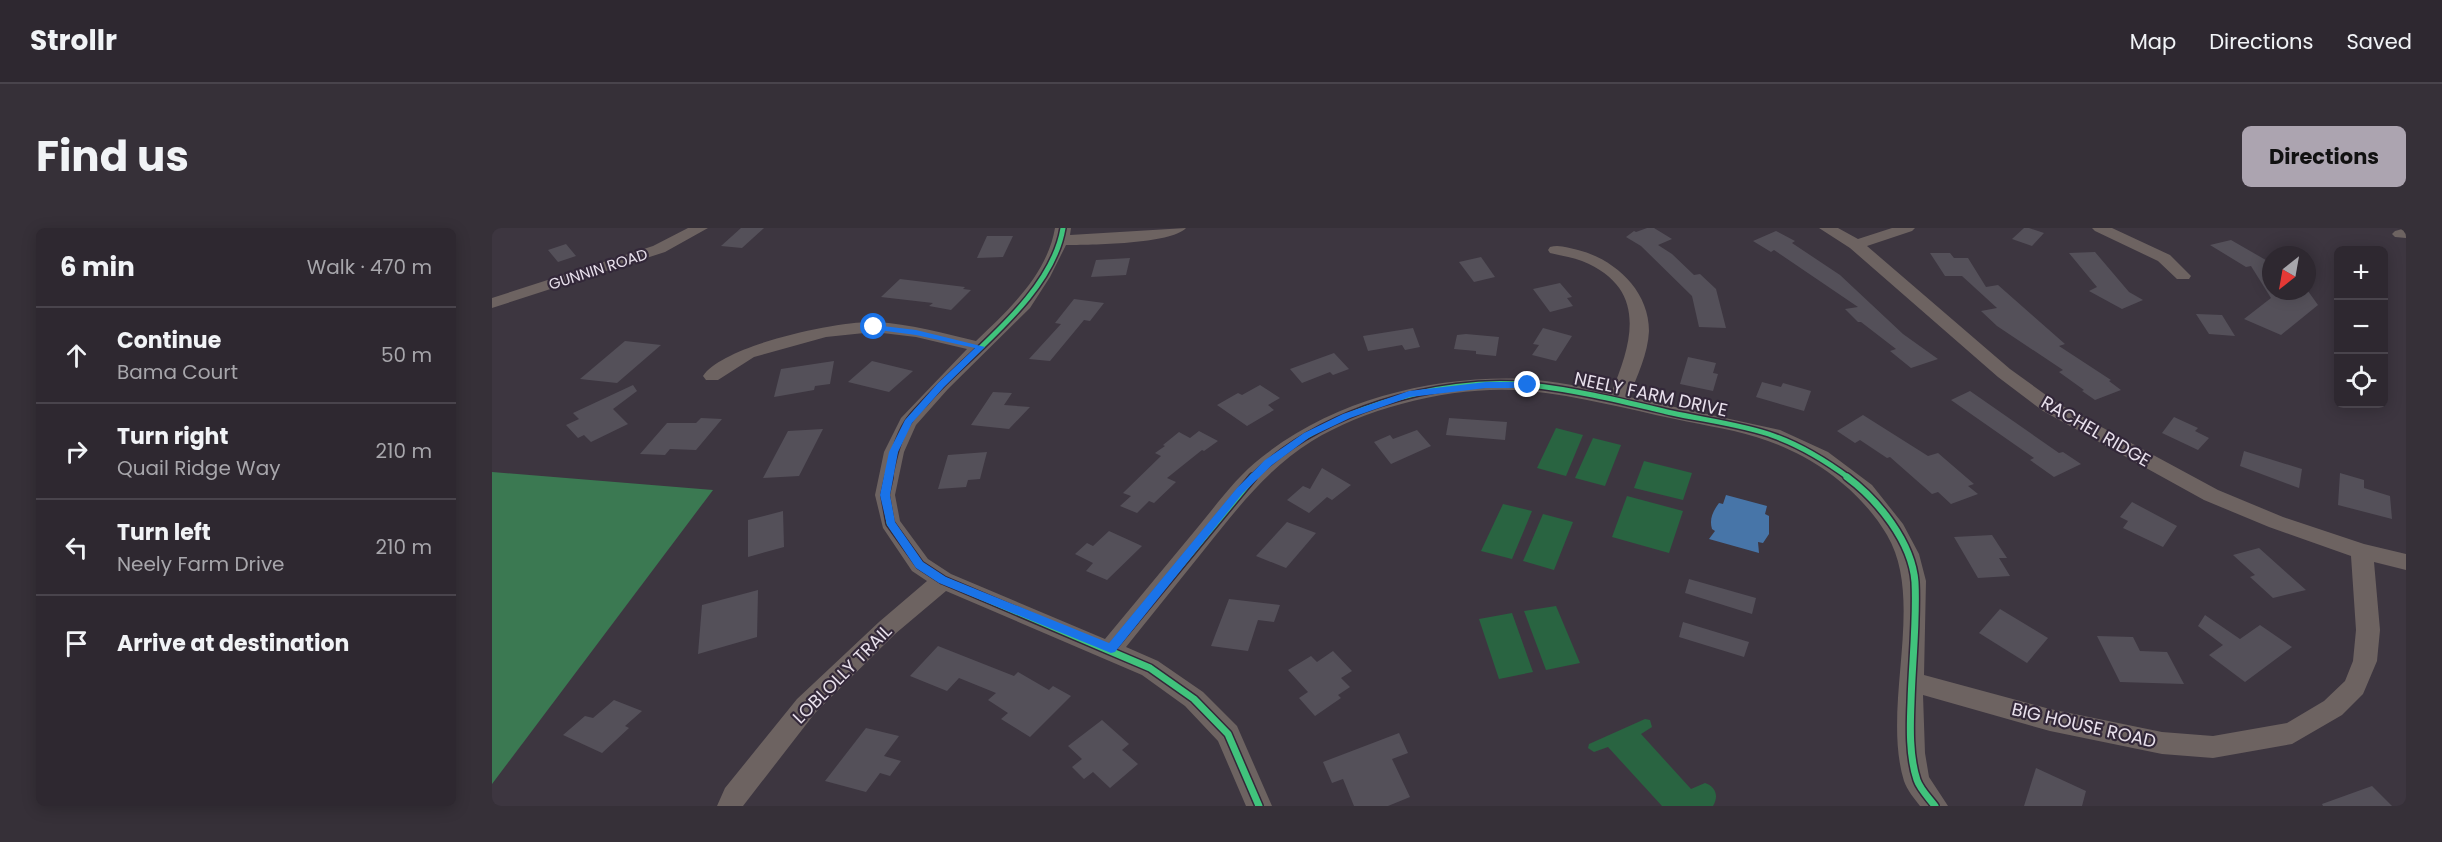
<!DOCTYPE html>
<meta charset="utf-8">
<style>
body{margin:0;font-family:Poppins,sans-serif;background:#363038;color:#f1f3f6}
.controls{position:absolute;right:18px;top:18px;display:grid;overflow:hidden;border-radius:9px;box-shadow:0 3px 15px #0003}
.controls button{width:54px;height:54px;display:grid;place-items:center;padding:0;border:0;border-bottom:2px solid #49444c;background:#2e2830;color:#f1f3f6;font:30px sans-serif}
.compass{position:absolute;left:1770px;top:18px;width:54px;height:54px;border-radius:50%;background:#2e2830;box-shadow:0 3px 15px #0003;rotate:211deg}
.stop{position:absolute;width:18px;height:18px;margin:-14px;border:4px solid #1a73e8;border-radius:50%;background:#fff}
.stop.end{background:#1a73e8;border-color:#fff;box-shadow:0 2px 6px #0008}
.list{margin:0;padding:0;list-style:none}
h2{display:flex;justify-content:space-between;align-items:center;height:78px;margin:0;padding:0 24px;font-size:26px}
h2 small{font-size:20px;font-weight:400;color:#a7a6ab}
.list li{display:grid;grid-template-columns:39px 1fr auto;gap:18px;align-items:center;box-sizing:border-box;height:96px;padding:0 24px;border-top:2px solid #49444c}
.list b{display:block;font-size:22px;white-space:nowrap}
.list p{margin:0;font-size:20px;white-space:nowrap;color:#a7a6ab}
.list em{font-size:20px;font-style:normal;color:#a7a6ab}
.icon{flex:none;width:33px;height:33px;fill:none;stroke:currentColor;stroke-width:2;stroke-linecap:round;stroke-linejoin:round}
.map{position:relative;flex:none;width:1914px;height:578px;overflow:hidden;border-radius:9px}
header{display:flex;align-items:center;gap:36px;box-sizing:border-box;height:84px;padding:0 30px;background:#2e2830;border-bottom:2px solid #49444c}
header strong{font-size:28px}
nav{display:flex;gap:33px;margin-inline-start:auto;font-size:21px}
.intro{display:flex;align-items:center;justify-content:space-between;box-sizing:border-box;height:144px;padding:0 36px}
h1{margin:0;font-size:42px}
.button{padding:15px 27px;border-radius:9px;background:#aca4b0;color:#111;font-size:21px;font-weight:700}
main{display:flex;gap:36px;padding:0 36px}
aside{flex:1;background:#2e2830;border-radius:9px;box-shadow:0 3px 15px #0003}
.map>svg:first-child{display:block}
.green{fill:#296441}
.forest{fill:#3b7952}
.water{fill:#4775a8}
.building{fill:#545059}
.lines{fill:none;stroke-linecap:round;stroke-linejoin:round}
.minor{fill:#6d6361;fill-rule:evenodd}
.cycleway-far1-casing{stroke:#332839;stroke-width:8}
.cycleway-casing{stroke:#332839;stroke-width:10}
.cycleway-far1{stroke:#40c37c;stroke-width:5}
.cycleway{stroke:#40c37c;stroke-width:7}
.route{fill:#1a73e8}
.labels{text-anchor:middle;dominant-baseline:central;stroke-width:4.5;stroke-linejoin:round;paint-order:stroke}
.far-street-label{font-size:15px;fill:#e8e0ec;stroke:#332839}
.street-label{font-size:18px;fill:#e8e0ec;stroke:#332839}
</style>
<header>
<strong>Strollr</strong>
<nav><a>Map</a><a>Directions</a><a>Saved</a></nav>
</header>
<div class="intro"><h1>Find us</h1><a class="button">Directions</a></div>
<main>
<aside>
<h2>6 min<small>Walk · 470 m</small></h2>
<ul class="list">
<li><svg class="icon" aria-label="ahead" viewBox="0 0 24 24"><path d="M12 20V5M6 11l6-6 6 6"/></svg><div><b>Continue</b><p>Bama Court</p></div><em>50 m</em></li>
<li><svg class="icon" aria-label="right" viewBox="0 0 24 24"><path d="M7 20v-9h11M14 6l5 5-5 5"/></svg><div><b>Turn right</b><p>Quail Ridge Way</p></div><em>210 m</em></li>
<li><svg class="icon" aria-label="left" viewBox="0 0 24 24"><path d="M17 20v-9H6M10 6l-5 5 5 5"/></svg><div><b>Turn left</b><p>Neely Farm Drive</p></div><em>210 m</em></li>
<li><svg class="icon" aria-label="arrive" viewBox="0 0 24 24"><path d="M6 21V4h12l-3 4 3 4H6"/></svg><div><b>Arrive at destination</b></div></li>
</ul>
</aside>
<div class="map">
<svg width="1914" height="578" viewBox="0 0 1914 578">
<rect width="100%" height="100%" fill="#3d3640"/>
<g class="green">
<polygon points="1064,200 1091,207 1074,248 1045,240"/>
<polygon points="1101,210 1129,217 1113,258 1083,250"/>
<polygon points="1152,233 1200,245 1191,272 1142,260"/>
<polygon points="1135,268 1191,283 1177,325 1120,309"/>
<polygon points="1011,276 1040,283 1020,331 989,323"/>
<polygon points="1051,286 1081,294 1062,342 1031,333"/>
<polygon points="1064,378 1088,435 1054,442 1032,383"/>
<polygon points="1020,385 1041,444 1007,451 987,391"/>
<path d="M1153,491l5,1 2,7 -11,7 50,55 14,-6c11,4 14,13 8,23h-51l-54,-59 -14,5 -6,-4 1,-4z"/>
</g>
<polygon class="forest" points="0,244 221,262 0,556"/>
<path class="water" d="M1234,267l41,11 -2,8 4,2v18l-6,9 -5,-1 1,11 -50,-14 6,-8 -3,-2c-3,-10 1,-18 7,-26l4,1z"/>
<g class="building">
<polygon points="249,0 272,0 250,20 229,18"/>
<polygon points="1155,0 1162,0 1180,11 1166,17 1180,26 1202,47 1208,46 1224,61 1234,100 1207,99 1200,68 1149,18 1134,9 1142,3 1144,4"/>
<polygon points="1532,0 1537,0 1552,5 1540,18 1520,11"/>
<polygon points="1284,3 1303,13 1300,15 1348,47 1411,106 1446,131 1419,140 1398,123 1404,121 1369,94 1366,94 1353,81 1366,79 1282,22 1279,24 1261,13"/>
<polygon points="495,8 521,8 511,29 485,30"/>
<polygon points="1739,12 1779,35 1779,63 1816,63 1826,77 1789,107 1752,91 1779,70 1759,38 1754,39 1718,17"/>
<polygon points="74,16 84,28 66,34 56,22"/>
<polygon points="1603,24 1637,64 1651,72 1630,81 1597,63 1605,59 1577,25"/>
<polygon points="1438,25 1458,25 1462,30 1476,30 1494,59 1506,57 1573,116 1567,118 1619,152 1617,153 1629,162 1603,172 1590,163 1592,162 1567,144 1571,142 1505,98 1489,83 1505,80 1470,48 1453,48"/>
<polygon points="989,29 1003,49 982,54 967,34"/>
<polygon points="638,30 634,47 599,49 604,32"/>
<polygon points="408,51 473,59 471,61 479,62 459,82 437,78 441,75 389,69"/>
<polygon points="1068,55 1080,69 1075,70 1081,78 1058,84 1041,61"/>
<polygon points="582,71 612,75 598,93 592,92 558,133 537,131 569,96 563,95"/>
<polygon points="1704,86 1730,87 1743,108 1717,106"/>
<polygon points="921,100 928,119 913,122 910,117 876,123 871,108"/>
<polygon points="1051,100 1080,108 1064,133 1040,127 1047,117 1041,116"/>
<polygon points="974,106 1007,109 1004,128 984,126 984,123 962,121 965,107"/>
<polygon points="133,113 169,117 125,155 88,151"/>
<polygon points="842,125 857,141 841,147 838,144 810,155 798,141"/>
<polygon points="1196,129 1224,135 1221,145 1226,146 1221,163 1188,156"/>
<polygon points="342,133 338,156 323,158 322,162 282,169 289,141"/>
<polygon points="380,133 421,143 397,164 356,154"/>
<polygon points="1270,154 1289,159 1291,155 1319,163 1312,183 1264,169"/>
<polygon points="141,157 145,163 121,181 136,196 99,214 92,207 86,210 74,197 87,191 81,185"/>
<polygon points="768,157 788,170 776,177 782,182 755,198 725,177 746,165 750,167"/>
<polygon points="1478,163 1567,225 1571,224 1589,236 1562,249 1538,232 1542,230 1459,172"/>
<polygon points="501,164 520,165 512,177 538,179 517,201 479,197"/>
<polygon points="1371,187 1436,228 1446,225 1482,256 1476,258 1486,266 1459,276 1446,264 1440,266 1398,229 1395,230 1368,212 1363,215 1345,203"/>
<polygon points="1682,189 1706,200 1703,203 1717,210 1706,222 1670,205"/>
<polygon points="209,190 230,191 204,222 178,221 173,227 148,226 175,195 204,195"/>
<polygon points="957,190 1015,194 1013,212 954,207"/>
<polygon points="331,201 307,248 271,250 296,203"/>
<polygon points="925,202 939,218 899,236 882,214 898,207 901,211"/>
<polygon points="707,203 726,213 712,223 710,222 675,250 684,254 662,275 657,273 645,285 628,278 639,268 631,265 669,228 663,225 673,218 671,217 687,204 698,210"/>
<polygon points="1752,223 1810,241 1807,260 1748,238"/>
<polygon points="495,224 488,251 476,252 474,259 446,261 456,227"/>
<polygon points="830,240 859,257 840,272 835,269 817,285 795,272 811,258 818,261"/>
<polygon points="1848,245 1872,252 1872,260 1898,268 1900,291 1846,277"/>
<polygon points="1640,274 1685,298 1671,319 1631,300 1636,293 1628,289"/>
<polygon points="291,283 292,319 256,329 256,292"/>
<polygon points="795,294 824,305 794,340 764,328"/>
<polygon points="617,303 650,318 615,352 594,343 601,335 583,326 595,315 601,318"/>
<polygon points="1500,307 1515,330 1507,330 1518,348 1486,350 1462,309"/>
<polygon points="1767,320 1814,362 1781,370 1758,349 1763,347 1741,327"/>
<polygon points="1197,351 1264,370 1260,386 1193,365"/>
<polygon points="266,362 265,409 206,426 210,377"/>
<polygon points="737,371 788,377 782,394 766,392 756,423 719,418"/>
<polygon points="1508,381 1556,410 1535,435 1487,405"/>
<polygon points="1713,387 1748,411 1768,397 1800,419 1753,454 1717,427 1731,417 1706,398"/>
<polygon points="1191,394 1257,414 1252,429 1187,409"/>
<polygon points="1605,408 1641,409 1648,423 1675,424 1692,456 1628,454"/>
<polygon points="446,418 522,448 526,444 557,462 561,458 579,468 538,509 509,491 516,485 496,472 504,465 467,450 455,463 418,448"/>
<polygon points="841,423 860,443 849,450 858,459 846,467 849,470 823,488 807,470 816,464 796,442 819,428 825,434"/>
<polygon points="122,472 150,483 133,498 137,500 110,525 71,507 93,488 101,490"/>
<polygon points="610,492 637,516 630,522 646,536 618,560 601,544 592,551 580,539 590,531 576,518"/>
<polygon points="374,500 407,508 392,528 409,533 398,548 388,545 374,564 333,553"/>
<polygon points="907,505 916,525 900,531 918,569 896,578 862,578 851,551 840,555 831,534"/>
<polygon points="1544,540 1594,563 1590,578 1532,578"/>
<polygon points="1880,558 1900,578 1831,578 1830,576"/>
</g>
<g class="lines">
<g class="minor">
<polygon points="196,0 216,0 173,24 0,80 0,70 161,18"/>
<path d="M563,0h16l-1,7 116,-7c-14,16 -97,17 -120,17l-16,32 -20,31 -82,81 -32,36 -12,27 -9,43 5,26 28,38 23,15 154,65c31,-37 62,-75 93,-112 20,-24 39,-51 64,-70 73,-58 173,-82 264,-78 28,2 58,8 85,14 22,-52 37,-105 -29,-132 -10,-4 -21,-5 -32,-8l-2,-3 2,-3c9,-3 19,1 28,3 36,9 71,40 71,81 -1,23 -12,45 -20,66l151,33 48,22 44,33 31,39 16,30 7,27 -2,94 126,34 112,23 51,4 74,-13 37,-22 21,-20 8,-20 3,-31 -5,-74 -82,-29 -65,-27 -161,-89 -45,-34 -148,-129 -31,-20h19l20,11 34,-11h23l-3,3 -45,15 143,123 47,34 161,87 65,27 81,27 42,10v16l-32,-8 6,68 -3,31 -11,26 -3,7 -21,21 -50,29 -79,14 -51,-4 -112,-23 -127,-36 2,58 4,24 19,29h-28c-6,-8 -13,-16 -16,-25 -23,-75 22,-180 -17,-246 -26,-44 -71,-77 -119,-94 -29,-11 -62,-15 -93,-22 -48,-10 -96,-23 -146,-28 -67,-7 -159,14 -217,50 -45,28 -75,68 -108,109 -26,32 -52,65 -78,97l32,14 45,31 34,34 35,80h-26l-28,-65 -33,-35 -43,-31 -196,-84 -51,43 -80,79 -72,93h-26l8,-18 72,-89 82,-77 48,-41 -15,-10 -29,-43 -8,-33 9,-43 17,-34 66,-69 -51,-12 -42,-5 -48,5 -72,20 -36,23h-12l-3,-4c20,-31 137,-56 173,-54 34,2 67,11 100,19 33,-32 71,-66 79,-113z"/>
<polygon points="1600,0 1620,0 1678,27 1699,48 1697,51 1685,51 1666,33 1603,3"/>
<polygon points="1914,0 1914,10 1903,9 1900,6 1903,3"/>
</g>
<g class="cycleway-far1-casing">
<g id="cycleway-far1">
<path d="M397,250c4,-19 8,-39 19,-56 5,-8 14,-16 21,-24 44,-48 123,-103 134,-170"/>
<path d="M760,250c66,-66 185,-102 277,-93 48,5 96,17 143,28 32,7 73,12 102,23 28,10 52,25 75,42"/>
</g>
</g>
<g class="cycleway-casing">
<g id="cycleway">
<polyline points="397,249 393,267 398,295 428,337 451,352 658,440 702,471 736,506 767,578"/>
<path d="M1355,249c31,23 65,65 68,105 2,39 -3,81 -4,120 -1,24 -2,54 6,78 3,9 12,18 18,26"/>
<polyline points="619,421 761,249"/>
</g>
</g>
<use href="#cycleway-far1" class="cycleway-far1"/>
<use href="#cycleway" class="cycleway"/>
</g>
<polygon class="route" points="382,97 424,102 493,119 452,159 420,195 406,224 398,267 403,294 431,334 454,349 617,415 745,260 773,232 812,205 851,186 917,163 994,154 1036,154 1040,157 1036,160 994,160 918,169 858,190 818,209 780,237 751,265 623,424 619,425 447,355 424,340 395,297 388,267 397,224 413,192 446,155 483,120 424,107 379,101 378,99"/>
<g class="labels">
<g class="far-street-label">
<text transform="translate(106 41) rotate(-18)">GUNNIN ROAD</text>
</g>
<g class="street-label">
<text transform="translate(1159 166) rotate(12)">NEELY FARM DRIVE</text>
<text transform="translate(1604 203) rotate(30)">RACHEL RIDGE</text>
<text transform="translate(350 446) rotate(-45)">LOBLOLLY TRAIL</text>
<text transform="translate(1592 497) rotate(13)">BIG HOUSE ROAD</text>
</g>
</g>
</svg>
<div class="controls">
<button>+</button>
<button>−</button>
<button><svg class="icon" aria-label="locate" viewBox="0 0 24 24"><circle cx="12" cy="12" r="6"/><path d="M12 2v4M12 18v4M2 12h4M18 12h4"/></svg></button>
</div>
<svg class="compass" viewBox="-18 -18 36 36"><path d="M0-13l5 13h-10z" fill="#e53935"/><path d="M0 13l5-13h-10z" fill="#a7a6ab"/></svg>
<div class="stop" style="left:382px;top:99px"></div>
<div class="stop end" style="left:1036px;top:157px"></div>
</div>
</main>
